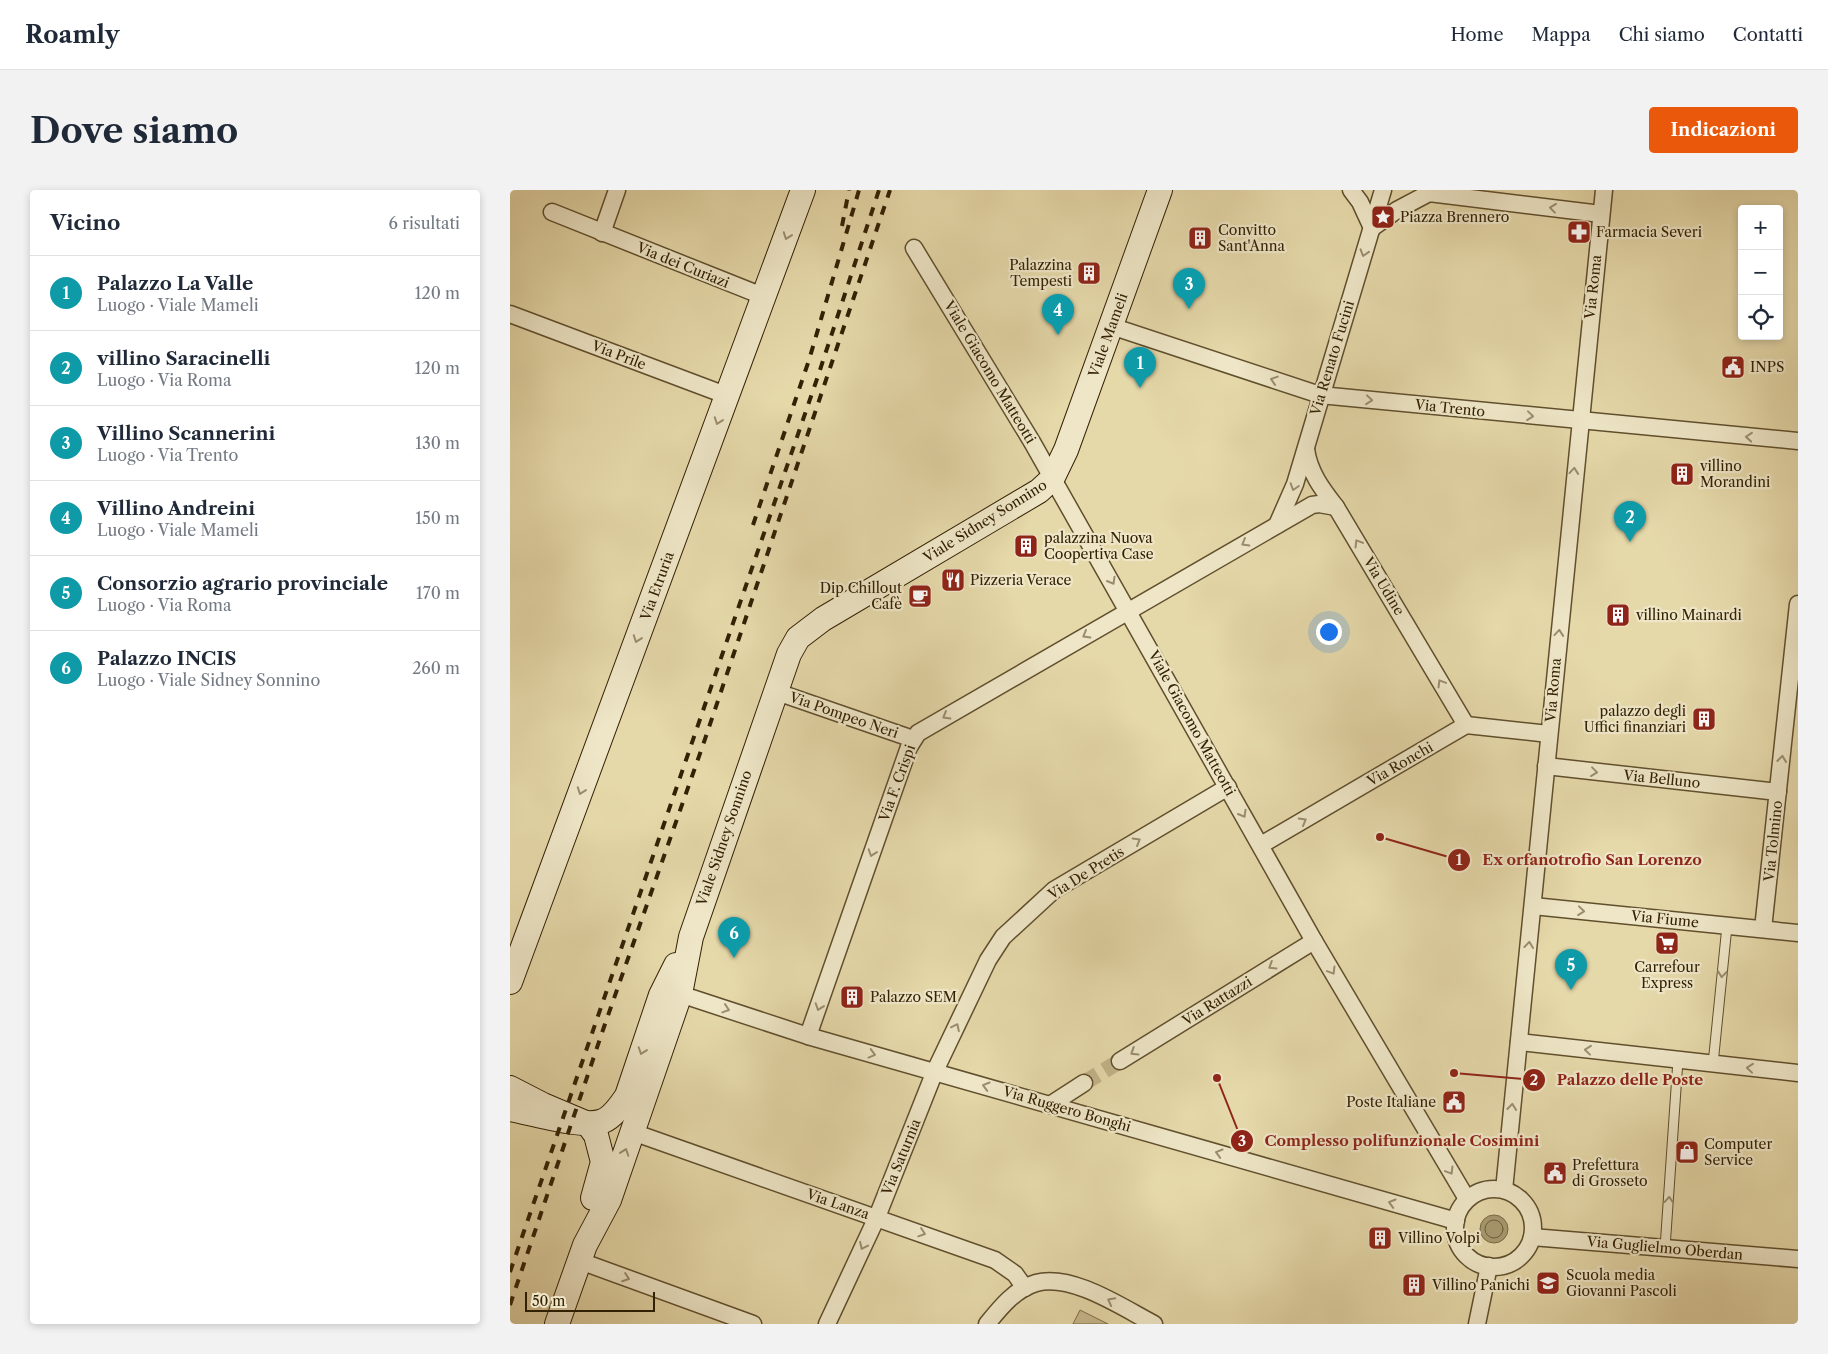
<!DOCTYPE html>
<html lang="it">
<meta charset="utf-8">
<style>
body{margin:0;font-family:"Libre Caslon Text",serif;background:#f2f2f3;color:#1f2937}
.controls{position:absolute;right:15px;top:15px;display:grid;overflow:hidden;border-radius:5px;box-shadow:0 2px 8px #0003}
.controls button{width:45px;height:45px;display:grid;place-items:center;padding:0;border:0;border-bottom:1px solid #e0e1e3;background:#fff;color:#1f2937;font:25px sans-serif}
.scale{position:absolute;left:15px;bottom:12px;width:130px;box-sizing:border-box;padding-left:5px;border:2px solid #332104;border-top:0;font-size:14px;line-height:18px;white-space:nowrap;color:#332104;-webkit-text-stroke:4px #eee6c7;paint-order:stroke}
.you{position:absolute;left:818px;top:441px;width:18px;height:18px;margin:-12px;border:4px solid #fff;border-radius:50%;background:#1a73e8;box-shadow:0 0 0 8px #1a73e833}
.badge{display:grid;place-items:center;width:32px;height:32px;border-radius:50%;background:#ea580c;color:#fff;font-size:16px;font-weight:700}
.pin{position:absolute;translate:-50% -41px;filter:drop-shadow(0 1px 2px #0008)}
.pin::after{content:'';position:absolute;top:26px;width:18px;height:15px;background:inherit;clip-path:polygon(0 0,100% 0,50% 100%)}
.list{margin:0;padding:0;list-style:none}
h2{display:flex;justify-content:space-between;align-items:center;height:65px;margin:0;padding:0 20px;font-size:21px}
h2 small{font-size:16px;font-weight:400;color:#747a83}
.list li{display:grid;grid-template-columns:32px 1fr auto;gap:15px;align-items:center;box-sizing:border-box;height:75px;padding:0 20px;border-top:1px solid #e0e1e3}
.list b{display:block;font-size:19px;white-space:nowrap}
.list p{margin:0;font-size:16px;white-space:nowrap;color:#747a83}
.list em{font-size:16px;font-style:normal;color:#747a83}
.icon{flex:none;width:28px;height:28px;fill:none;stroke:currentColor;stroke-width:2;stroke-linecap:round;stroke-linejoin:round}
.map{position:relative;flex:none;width:1288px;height:1134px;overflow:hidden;border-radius:5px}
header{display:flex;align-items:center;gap:30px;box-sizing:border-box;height:70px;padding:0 25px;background:#fff;border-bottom:1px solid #e0e1e3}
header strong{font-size:24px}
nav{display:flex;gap:28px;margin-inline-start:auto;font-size:18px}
.intro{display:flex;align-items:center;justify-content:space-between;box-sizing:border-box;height:120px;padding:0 30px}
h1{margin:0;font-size:35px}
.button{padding:12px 22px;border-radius:5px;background:#ea580c;color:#fff;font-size:18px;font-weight:700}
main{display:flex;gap:30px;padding:0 30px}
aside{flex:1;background:#fff;border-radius:5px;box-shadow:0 2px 8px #0003}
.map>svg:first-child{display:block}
.park{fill:#c7b98d;stroke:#7d6d48}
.water{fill:#a89a71;stroke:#796a45}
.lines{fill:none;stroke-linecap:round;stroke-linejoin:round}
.shore{stroke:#6e5e3a;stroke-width:1}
.street-tunnel{stroke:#c1b388;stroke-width:16;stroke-dasharray:16 8;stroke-linecap:butt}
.lane-casing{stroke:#604f2d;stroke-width:11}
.street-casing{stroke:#604f2d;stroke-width:19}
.secondary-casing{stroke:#332104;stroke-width:26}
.lane{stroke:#eee6c7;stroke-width:9}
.street{stroke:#eee6c7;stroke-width:16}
.secondary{stroke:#eee6c7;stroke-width:24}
.rail{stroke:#332104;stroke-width:4;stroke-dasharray:9 9;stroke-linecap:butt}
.oneway{stroke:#9a8d6f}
.labels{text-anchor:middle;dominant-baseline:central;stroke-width:4.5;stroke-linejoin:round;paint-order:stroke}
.poi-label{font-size:14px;fill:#332104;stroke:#eee6c7;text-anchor:start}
.street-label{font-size:14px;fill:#332104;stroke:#eee6c7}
.leader{fill:none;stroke:#8f2418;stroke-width:2}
.callout-dot{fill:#8f2418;stroke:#eee6c7;stroke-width:2}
.mark-label{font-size:15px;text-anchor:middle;font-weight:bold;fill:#fff}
.callout-label{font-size:15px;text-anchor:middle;font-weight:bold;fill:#8f2418;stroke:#eee6c7;stroke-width:4.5;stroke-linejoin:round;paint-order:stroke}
</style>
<header>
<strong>Roamly</strong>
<nav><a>Home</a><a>Mappa</a><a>Chi siamo</a><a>Contatti</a></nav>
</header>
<div class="intro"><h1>Dove siamo</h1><a class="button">Indicazioni</a></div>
<main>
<aside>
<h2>Vicino<small>6 risultati</small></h2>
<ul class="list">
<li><span class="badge" style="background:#0f9aa8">1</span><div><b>Palazzo La Valle</b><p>Luogo · Viale Mameli</p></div><em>120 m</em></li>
<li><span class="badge" style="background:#0f9aa8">2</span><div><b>villino Saracinelli</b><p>Luogo · Via Roma</p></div><em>120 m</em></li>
<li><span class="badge" style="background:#0f9aa8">3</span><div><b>Villino Scannerini</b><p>Luogo · Via Trento</p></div><em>130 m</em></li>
<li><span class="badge" style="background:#0f9aa8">4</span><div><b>Villino Andreini</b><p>Luogo · Viale Mameli</p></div><em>150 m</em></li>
<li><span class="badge" style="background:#0f9aa8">5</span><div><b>Consorzio agrario provinciale</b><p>Luogo · Via Roma</p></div><em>170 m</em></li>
<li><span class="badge" style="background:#0f9aa8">6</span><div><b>Palazzo INCIS</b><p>Luogo · Viale Sidney Sonnino</p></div><em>260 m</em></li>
</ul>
</aside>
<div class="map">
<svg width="1288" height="1134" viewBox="0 0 1288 1134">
<rect width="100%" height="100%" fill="#e5d8a9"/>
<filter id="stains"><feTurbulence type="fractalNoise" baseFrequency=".004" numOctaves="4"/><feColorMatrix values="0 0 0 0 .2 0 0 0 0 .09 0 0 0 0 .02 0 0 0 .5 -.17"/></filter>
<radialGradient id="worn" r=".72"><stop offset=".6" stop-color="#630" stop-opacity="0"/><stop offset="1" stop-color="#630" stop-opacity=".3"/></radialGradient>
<polygon class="park" points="570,1120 598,1134 563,1134"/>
<circle class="water" cx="984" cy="1039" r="14"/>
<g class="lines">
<circle class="shore" cx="984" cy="1039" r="9"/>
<polyline class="street-tunnel" points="574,893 610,871"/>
<g class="lane-casing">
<g id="lane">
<polyline points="1203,874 1217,736"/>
<polyline points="1155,1058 1168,870"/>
</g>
</g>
<g class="street-casing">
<g id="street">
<polyline points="841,0 850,12 862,38 887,20 919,3 1091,24"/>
<polyline points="42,22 255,107"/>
<polyline points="92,43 107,0"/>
<polyline points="404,58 522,252 804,751 957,1009"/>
<polyline points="0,124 218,206"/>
<polyline points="601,136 810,205 1288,251"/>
<path d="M796,259c3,23 16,40 30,58l130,218"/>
<polyline points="767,335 785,294 873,0"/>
<polyline points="264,501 403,549"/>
<polyline points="1036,576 1268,602"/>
<polyline points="751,655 956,535 1039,544"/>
<polyline points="1023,716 1288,743"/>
<polyline points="1253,739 1288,414"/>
<polyline points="170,804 298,846 946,1031"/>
<polyline points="298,846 399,557 408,543 802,315 809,314 826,317"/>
<polyline points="1009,852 1288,883"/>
<polyline points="610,871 804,751"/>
<polyline points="540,915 574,893"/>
<polyline points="131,945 485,1070 505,1084 515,1098"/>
<circle cx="984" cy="1038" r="39"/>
<polyline points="994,1000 1094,0"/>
<polyline points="1022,1047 1288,1069"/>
<polyline points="70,1071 243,1134"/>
<polyline points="317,1134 367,1027 425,881 478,770 493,747 544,700 718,597"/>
<path d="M477,1134c13,-16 28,-35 49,-41 36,-10 87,25 118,41"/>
<polyline points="967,1134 979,1076"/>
</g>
</g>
<g class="secondary-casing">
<g id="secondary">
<polyline points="0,792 293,0"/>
<polyline points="0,898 33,915 78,934 86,945 93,972 83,1008"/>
<path d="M0,919c21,4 75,20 93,12 10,-4 18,-16 24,-25l34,-101 15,-30"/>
<polyline points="47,1134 75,1055 99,1010 160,833 170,804 181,747 279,464 288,448 313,429 529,301 542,289 556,260 650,0"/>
</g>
</g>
<use href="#lane" class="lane"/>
<use href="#street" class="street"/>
<use href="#secondary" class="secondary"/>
<g class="rail">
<polyline points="332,36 339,0"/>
<polyline points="243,335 299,170 349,0"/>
<polyline points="0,1082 308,186 369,0"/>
<polyline points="0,1115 95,834 193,555 380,0"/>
</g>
</g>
<defs><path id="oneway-chevron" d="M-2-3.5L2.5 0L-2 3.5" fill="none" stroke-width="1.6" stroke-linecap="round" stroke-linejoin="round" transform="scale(1.25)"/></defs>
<g class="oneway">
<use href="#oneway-chevron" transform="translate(1043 18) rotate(-173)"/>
<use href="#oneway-chevron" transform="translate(277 46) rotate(110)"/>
<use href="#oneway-chevron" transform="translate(854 63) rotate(107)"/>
<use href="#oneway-chevron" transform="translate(764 190) rotate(-162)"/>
<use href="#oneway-chevron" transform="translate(859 210) rotate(6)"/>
<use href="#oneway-chevron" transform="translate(1020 226) rotate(6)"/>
<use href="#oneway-chevron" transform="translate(208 231) rotate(110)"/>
<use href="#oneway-chevron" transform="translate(1239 247) rotate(-175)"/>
<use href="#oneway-chevron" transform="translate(1064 281) rotate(-85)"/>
<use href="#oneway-chevron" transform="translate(784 297) rotate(108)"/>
<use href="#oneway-chevron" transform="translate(735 353) rotate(150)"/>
<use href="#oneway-chevron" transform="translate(848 353) rotate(-121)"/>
<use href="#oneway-chevron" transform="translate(602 391) rotate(60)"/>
<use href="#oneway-chevron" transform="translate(1049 443) rotate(-85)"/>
<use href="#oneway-chevron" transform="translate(576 445) rotate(150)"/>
<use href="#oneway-chevron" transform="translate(127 449) rotate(110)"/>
<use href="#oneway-chevron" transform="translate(931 493) rotate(-121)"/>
<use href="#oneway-chevron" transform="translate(436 526) rotate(150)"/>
<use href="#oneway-chevron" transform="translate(1272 569) rotate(-84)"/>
<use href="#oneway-chevron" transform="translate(1084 582) rotate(7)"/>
<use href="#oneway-chevron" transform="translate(71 601) rotate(110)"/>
<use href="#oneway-chevron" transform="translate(733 624) rotate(60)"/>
<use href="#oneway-chevron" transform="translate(793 631) rotate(-30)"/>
<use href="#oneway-chevron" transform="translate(627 651) rotate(-30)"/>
<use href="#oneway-chevron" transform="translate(362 663) rotate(109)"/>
<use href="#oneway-chevron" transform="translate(1071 721) rotate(6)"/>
<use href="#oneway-chevron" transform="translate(1019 755) rotate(-84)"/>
<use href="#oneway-chevron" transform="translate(762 776) rotate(148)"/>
<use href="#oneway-chevron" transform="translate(822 781) rotate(59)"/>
<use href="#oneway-chevron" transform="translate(1212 784) rotate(96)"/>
<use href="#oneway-chevron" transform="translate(309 817) rotate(109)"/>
<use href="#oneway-chevron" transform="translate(216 819) rotate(18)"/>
<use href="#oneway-chevron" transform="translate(446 837) rotate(-64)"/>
<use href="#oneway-chevron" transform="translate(1078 860) rotate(-174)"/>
<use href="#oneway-chevron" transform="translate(132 861) rotate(109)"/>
<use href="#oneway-chevron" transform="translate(624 862) rotate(148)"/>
<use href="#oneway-chevron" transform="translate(362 864) rotate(15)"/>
<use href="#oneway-chevron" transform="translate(1240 878) rotate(-174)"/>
<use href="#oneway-chevron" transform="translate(476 896) rotate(-164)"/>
<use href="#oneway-chevron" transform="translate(1002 917) rotate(-84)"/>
<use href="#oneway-chevron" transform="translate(115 962) rotate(-71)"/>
<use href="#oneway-chevron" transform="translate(709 963) rotate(-164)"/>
<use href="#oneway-chevron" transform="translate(940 981) rotate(59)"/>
<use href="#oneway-chevron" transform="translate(1159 1010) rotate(-86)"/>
<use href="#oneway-chevron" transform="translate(882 1013) rotate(-164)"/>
<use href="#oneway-chevron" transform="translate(412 1043) rotate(19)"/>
<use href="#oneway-chevron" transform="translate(353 1056) rotate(115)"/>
<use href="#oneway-chevron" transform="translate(116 1088) rotate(20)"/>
<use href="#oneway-chevron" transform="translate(601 1111) rotate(-152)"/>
</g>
<defs>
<g id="sight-square" transform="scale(1.25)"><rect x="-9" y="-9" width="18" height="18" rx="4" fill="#8f2418" stroke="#eee6c7"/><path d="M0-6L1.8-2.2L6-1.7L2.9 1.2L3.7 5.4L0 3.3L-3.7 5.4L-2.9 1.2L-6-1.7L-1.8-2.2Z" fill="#fff"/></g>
<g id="pharmacy-square" transform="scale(1.25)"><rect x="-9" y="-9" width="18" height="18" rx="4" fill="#8f2418" stroke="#eee6c7"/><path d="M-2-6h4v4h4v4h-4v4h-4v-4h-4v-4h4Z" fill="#fff"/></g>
<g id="building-square" transform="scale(1.25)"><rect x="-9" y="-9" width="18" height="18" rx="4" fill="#8f2418" stroke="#eee6c7"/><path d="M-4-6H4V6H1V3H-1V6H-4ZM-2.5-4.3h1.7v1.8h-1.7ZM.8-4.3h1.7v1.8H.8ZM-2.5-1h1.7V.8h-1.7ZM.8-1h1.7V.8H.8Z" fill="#fff"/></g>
<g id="civic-square" transform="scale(1.25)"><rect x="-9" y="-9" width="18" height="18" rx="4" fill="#8f2418" stroke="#eee6c7"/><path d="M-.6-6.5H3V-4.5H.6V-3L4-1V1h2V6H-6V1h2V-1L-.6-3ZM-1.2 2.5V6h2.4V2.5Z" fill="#fff"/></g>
<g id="restaurant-square" transform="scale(1.25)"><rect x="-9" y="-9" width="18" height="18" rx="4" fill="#8f2418" stroke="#eee6c7"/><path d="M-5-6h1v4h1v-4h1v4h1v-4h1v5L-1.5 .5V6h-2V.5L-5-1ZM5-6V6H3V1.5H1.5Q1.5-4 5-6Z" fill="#fff"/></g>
<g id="cafe-square" transform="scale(1.25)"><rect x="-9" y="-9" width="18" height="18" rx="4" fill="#8f2418" stroke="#eee6c7"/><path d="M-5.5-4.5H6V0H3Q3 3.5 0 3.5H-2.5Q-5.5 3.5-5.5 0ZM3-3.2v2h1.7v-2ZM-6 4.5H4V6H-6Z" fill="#fff"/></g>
<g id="supermarket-square" transform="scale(1.25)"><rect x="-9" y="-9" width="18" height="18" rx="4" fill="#8f2418" stroke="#eee6c7"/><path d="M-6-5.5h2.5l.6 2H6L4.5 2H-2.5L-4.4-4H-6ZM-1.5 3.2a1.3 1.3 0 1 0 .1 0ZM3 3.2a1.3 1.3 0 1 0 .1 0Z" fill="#fff"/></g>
<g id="shop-square" transform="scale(1.25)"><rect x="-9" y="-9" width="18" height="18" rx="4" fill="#8f2418" stroke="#eee6c7"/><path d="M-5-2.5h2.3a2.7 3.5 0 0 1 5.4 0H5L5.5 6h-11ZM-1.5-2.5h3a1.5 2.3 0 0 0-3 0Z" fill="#fff"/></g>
<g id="school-square" transform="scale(1.25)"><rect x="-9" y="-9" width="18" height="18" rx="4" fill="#8f2418" stroke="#eee6c7"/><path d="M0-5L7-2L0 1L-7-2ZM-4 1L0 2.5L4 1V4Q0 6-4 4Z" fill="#fff"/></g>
</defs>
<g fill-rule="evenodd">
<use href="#sight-square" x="873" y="27"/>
<use href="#pharmacy-square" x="1069" y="42"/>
<use href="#building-square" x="690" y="48"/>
<use href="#building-square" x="579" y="83"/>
<use href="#civic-square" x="1223" y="177"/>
<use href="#building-square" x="1172" y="284"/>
<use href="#building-square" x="516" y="356"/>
<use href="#restaurant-square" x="443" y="390"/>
<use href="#cafe-square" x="410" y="406"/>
<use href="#building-square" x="1108" y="425"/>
<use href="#building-square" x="1194" y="529"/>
<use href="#supermarket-square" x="1157" y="753"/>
<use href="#building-square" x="342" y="807"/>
<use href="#civic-square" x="944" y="912"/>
<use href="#shop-square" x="1177" y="962"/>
<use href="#civic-square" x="1045" y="983"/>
<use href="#building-square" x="870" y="1048"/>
<use href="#school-square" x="1038" y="1093"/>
<use href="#building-square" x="904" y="1095"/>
</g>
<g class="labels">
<g class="poi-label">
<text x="890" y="27">Piazza Brennero</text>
<text x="708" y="40">Convitto<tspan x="708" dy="16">Sant'Anna</tspan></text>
<text x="1086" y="42">Farmacia Severi</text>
<text x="562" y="75" text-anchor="end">Palazzina<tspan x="562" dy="16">Tempesti</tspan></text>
<text x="1240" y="177">INPS</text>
<text x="1190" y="276">villino<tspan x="1190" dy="16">Morandini</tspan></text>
<text x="534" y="348">palazzina Nuova<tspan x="534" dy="16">Coopertiva Case</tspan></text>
<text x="460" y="390">Pizzeria Verace</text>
<text x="392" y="398" text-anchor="end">Dip Chillout<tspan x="392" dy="16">Cafè</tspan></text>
<text x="1126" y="425">villino Mainardi</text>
<text x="1176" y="521" text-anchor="end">palazzo degli<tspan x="1176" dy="16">Uffici finanziari</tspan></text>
<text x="1157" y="777" text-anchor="middle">Carrefour<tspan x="1157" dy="16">Express</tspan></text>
<text x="360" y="807">Palazzo SEM</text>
<text x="926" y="912" text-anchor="end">Poste Italiane</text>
<text x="1194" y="954">Computer<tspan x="1194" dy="16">Service</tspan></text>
<text x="1062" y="975">Prefettura<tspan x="1062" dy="16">di Grosseto</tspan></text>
<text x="888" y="1048">Villino Volpi</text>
<text x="1056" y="1085">Scuola media<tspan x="1056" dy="16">Giovanni Pascoli</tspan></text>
<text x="922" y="1095">Villino Panichi</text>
</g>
<g class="street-label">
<text transform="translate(173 75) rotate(22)">Via dei Curiazi</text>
<text transform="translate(1083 97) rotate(-84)">Via Roma</text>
<text transform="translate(598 145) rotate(-70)">Viale Mameli</text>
<text transform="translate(109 165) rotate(21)">Via Prile</text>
<text transform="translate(822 168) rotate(-73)">Via Renato Fucini</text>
<text transform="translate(480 182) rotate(59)">Viale Giacomo Matteotti</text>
<text transform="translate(940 218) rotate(6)">Via Trento</text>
<text transform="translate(475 331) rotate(-32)">Viale Sidney Sonnino</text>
<text transform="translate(147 396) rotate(-70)">Via Etruria</text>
<text transform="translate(874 396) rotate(59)">Via Udine</text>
<text transform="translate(1043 500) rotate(-85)">Via Roma</text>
<text transform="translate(334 525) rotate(19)">Via Pompeo Neri</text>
<text transform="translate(682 533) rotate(61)">Viale Giacomo Matteotti</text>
<text transform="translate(890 574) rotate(-30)">Via Ronchi</text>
<text transform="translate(1152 589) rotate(6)">Via Belluno</text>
<text transform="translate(387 593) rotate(-70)">Via F. Crispi</text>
<text transform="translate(214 648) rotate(-71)">Viale Sidney Sonnino</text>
<text transform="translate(1263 651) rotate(-84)">Via Tolmino</text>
<text transform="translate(576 683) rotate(-32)">Via De Pretis</text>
<text transform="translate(1155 729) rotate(6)">Via Fiume</text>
<text transform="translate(707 811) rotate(-32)">Via Rattazzi</text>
<text transform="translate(557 919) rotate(16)">Via Ruggero Bonghi</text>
<text transform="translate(391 967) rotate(-68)">Via Saturnia</text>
<text transform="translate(328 1014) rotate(19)">Via Lanza</text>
<text transform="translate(1155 1058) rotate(5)">Via Guglielmo Oberdan</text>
</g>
</g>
<path class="leader" d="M870 647L949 670M944 883L1024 890M707 888L732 951"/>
<g class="callout-dot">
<circle cx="870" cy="647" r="5"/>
<circle cx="944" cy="883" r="5"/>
<circle cx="707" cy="888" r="5"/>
<circle cx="949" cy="670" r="12"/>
<circle cx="1024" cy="890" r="12"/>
<circle cx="732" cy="951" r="12"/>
</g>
<g class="mark-label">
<text x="949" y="675">1</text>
<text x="1024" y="895">2</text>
<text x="732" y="956">3</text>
</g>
<g class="callout-label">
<text x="1082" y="675">Ex orfanotrofio San Lorenzo</text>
<text x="1120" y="895">Palazzo delle Poste</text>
<text x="892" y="956">Complesso polifunzionale Cosimini</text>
</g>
<rect width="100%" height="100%" filter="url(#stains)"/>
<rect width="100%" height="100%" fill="url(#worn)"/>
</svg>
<div class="controls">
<button>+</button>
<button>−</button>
<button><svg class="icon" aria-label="locate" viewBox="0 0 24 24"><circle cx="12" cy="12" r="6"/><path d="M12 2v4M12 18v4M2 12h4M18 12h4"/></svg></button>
</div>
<div class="scale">50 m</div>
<div class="you"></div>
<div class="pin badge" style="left:630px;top:198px;background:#0f9aa8">1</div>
<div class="pin badge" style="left:1120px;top:352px;background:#0f9aa8">2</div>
<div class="pin badge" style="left:679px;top:119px;background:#0f9aa8">3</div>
<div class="pin badge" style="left:548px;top:145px;background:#0f9aa8">4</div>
<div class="pin badge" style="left:1061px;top:800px;background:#0f9aa8">5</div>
<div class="pin badge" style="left:224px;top:768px;background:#0f9aa8">6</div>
</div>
</main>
